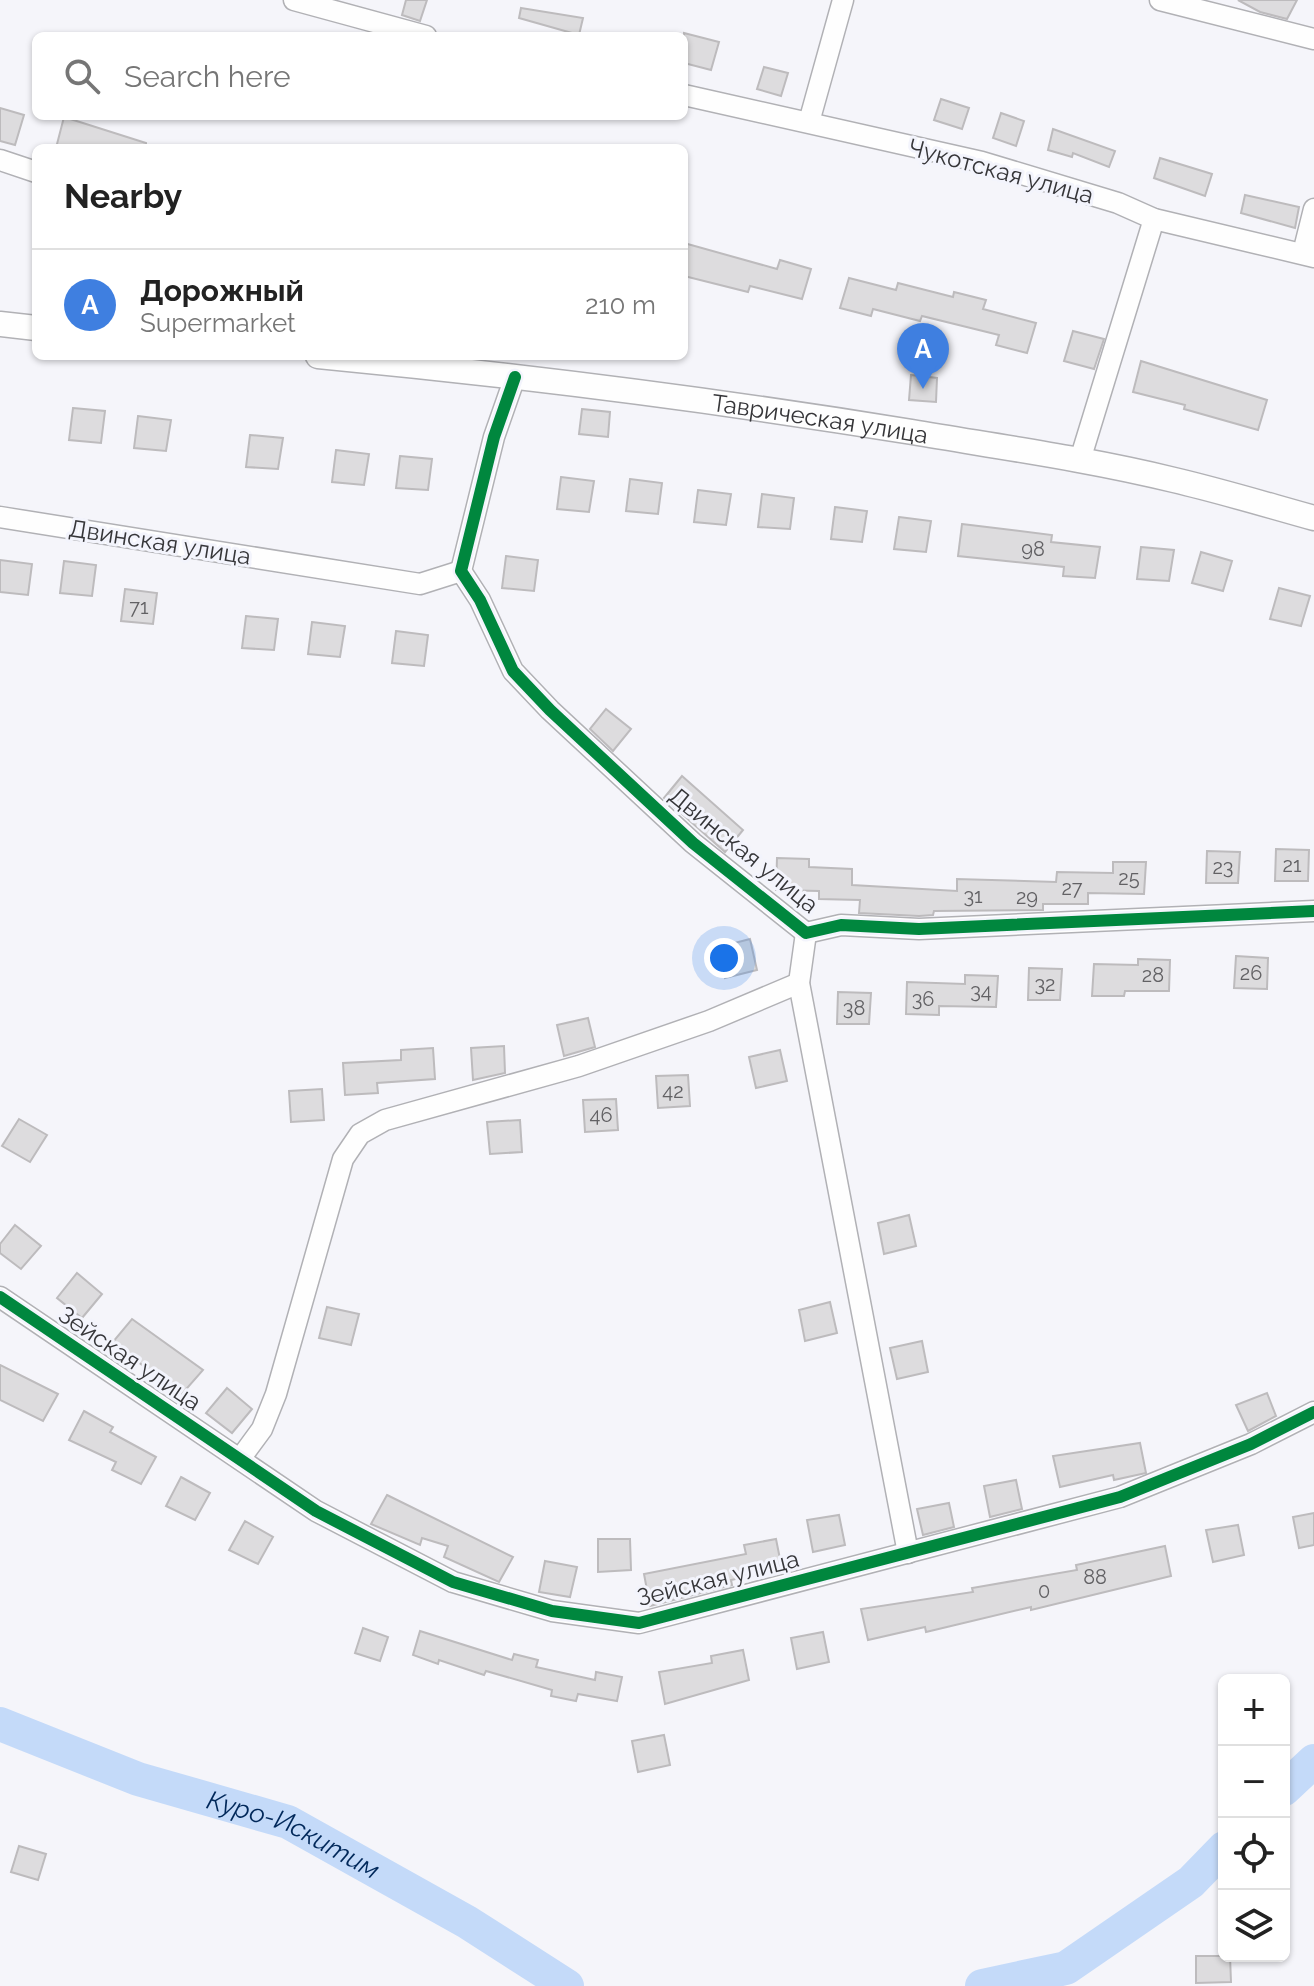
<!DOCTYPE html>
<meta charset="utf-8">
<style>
body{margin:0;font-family:Raleway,sans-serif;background:#f2f2f2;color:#222}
.controls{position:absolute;right:24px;bottom:24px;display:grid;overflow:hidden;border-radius:12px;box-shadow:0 2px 6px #0004}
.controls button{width:72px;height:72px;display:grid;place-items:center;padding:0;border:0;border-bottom:2px solid #e0e0e0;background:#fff;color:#222;font:40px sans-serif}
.you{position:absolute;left:724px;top:958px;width:28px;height:28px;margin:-20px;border:6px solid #fff;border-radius:50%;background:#1a73e8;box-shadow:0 0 0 12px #1a73e833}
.badge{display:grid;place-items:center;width:52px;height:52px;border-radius:50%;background:#79797d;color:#fff;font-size:26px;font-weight:700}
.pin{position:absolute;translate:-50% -66px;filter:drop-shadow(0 2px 4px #0008)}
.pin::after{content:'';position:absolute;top:42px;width:28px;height:24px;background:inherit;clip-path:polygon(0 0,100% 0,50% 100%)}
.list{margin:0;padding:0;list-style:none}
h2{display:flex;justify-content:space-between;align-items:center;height:104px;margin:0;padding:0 32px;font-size:34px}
h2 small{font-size:26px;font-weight:400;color:#767676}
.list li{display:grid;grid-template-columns:52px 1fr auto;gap:24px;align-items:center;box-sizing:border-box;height:112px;padding:0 32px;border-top:2px solid #e0e0e0}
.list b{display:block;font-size:30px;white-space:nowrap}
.list p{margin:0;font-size:26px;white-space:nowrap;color:#767676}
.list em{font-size:26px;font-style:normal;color:#767676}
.icon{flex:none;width:44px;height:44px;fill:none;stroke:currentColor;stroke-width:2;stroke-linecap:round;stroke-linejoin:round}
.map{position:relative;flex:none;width:1314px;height:1986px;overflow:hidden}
.search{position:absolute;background:#fff;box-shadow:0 2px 6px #0004;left:32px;top:32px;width:656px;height:88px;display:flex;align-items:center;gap:20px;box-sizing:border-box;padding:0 28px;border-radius:12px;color:#767676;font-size:30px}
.panel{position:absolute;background:#fff;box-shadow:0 2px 6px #0004;left:32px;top:144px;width:656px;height:216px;border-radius:12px}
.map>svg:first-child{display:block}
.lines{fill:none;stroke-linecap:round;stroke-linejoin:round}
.river{stroke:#c4daf9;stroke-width:34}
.building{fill:#dddcde;stroke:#bdbbbd;stroke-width:2}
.minor-casing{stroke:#b1b1b5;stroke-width:23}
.major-casing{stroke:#b1b1b5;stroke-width:27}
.minor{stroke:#fefefe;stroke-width:20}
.major{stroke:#fefefe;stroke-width:24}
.cycleway-casing{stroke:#f3f4fc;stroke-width:17}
.cycleway{stroke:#00873e;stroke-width:12}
.labels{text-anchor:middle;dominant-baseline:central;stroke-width:6;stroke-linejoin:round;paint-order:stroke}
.number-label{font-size:20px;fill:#626164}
.street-label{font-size:24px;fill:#363639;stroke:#f3f4fc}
.water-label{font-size:26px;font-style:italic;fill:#01285a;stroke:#f3f4fc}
</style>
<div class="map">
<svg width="1314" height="1986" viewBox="0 0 1314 1986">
<rect width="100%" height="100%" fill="#f5f5fa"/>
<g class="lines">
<g class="river">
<path id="s1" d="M0,1724l138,55 150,43 179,100 100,64"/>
<polyline points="1284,1789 1314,1761"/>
<polyline points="982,1986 1066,1968 1191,1882 1224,1848"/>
</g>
</g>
<g class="building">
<polygon points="406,0 427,0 420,21 402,15"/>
<polygon points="1238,0 1297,0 1287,19 1260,12"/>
<polygon points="521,8 583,18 579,35 519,18"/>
<polygon points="684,33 719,42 711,70 684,63"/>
<polygon points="764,67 788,73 781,96 757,89"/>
<polygon points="941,99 969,108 962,129 934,120"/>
<polygon points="0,108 24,115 15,145 0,141"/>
<polygon points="1001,113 1024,121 1016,146 993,138"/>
<polygon points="64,117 146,143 146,148 56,148"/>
<polygon points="1053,129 1115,151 1109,167 1073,153 1072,157 1048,150"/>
<polygon points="1160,158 1212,174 1205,196 1154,178"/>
<polygon points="1245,195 1299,207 1295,228 1241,213"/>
<polygon points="684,243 777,269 780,260 811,269 802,299 750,286 748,292 684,276"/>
<polygon points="849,278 896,290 898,283 953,297 954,292 986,300 983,309 1036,323 1027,353 996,345 999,335 922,316 920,321 873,309 871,316 840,308"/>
<polygon points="1073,331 1104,339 1094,369 1064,361"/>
<polygon points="1141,361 1267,400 1258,430 1184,409 1185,405 1133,392"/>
<polygon points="911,375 937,378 936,402 909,400"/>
<polygon points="73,408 105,411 101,443 69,440"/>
<polygon points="582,409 610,412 608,437 579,434"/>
<polygon points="138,416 171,420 166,451 134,448"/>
<polygon points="250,435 283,438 278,469 246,467"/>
<polygon points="336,450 369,454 364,485 332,482"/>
<polygon points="400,456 432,459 428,490 396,488"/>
<polygon points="561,477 594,481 589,512 557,509"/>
<polygon points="630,479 662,483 658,514 626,511"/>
<polygon points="698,490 731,494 726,525 694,522"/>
<polygon points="762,494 794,498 790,529 758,527"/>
<polygon points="835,507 867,511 862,542 831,539"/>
<polygon points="899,517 931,521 926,552 894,549"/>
<polygon points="962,524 1052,535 1051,542 1100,547 1095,578 1063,576 1064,567 958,556"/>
<polygon points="1141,547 1174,550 1169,581 1137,579"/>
<polygon points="1201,552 1232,561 1223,591 1192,583"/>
<polygon points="506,556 538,560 534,591 502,588"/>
<polygon points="0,560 32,564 28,595 0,592"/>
<polygon points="64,561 96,565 92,596 60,593"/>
<polygon points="1279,588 1310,596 1301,626 1270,619"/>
<polygon points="125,589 157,593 153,624 121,621"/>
<polygon points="246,616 278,619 274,650 242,648"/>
<polygon points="312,622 345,626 340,657 308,654"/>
<polygon points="396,631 428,635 424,666 392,663"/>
<polygon points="606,709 631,729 613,751 590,729"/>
<polygon points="682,776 743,830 725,852 664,798"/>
<polygon points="1276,849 1309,850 1308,881 1275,881"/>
<polygon points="1207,851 1240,852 1238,883 1206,883"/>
<polygon points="777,858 809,859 809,867 852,869 852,885 957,891 957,879 1056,882 1057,872 1113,873 1113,862 1146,862 1144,894 1088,893 1088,904 1043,904 1043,910 934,911 933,915 919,916 859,913 860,900 819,899 819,891 776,890"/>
<polygon points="750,939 757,970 725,978 719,947"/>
<polygon points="1236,956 1268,958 1267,989 1234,988"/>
<polygon points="1138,959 1170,960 1169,991 1125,991 1124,996 1092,996 1094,964 1138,965"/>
<polygon points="1029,968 1062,969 1060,1000 1028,1000"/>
<polygon points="965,975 998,976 996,1007 939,1006 939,1015 906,1014 907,982 965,984"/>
<polygon points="838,992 871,993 869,1024 837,1024"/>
<polygon points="588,1018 595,1047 564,1056 557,1025"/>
<polygon points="504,1046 505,1073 473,1080 471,1048"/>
<polygon points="433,1048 435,1079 377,1083 378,1093 345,1095 343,1063 401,1060 401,1050"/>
<polygon points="780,1050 787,1081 756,1088 749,1057"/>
<polygon points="688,1075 690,1106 658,1108 656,1076"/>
<polygon points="322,1089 324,1120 291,1122 289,1091"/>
<polygon points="616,1099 618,1130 585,1132 583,1100"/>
<polygon points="19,1119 47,1135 30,1162 2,1146"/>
<polygon points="520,1120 522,1152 490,1154 487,1122"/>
<polygon points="909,1215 916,1246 884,1254 878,1223"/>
<polygon points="15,1225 41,1246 21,1269 0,1253 0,1244"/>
<polygon points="77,1273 102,1294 82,1318 57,1298"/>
<polygon points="830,1302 837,1333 805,1341 799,1310"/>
<polygon points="327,1307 359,1314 351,1345 319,1338"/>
<polygon points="132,1319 203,1370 182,1394 112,1343"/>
<polygon points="922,1341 928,1372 897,1379 890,1348"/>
<polygon points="0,1365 58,1394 43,1421 0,1400"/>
<polygon points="227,1388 252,1409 232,1433 206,1413"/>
<polygon points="1267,1393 1276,1416 1248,1431 1236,1405"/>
<polygon points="84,1411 113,1427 110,1432 156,1457 141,1484 112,1470 116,1462 69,1440"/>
<polygon points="1140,1443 1146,1473 1114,1480 1113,1475 1060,1487 1053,1456"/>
<polygon points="181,1477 210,1493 195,1520 166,1506"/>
<polygon points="1016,1480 1022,1509 990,1517 984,1486"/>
<polygon points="387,1495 513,1557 499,1582 444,1557 448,1546 422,1538 420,1545 371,1524"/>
<polygon points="949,1503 954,1527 923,1535 917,1509"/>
<polygon points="1314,1513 1314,1545 1299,1548 1293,1517"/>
<polygon points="839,1515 845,1545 813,1552 807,1520"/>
<polygon points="245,1521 273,1537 258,1564 229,1550"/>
<polygon points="1238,1525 1244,1555 1213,1562 1206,1530"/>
<polygon points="598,1539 630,1539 631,1570 598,1572"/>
<polygon points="776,1539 782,1569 731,1580 732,1585 650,1606 644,1574 746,1554 744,1545"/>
<polygon points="1165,1546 1171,1576 1031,1610 1031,1607 926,1632 925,1627 868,1640 861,1609 973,1592 972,1588 1077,1570 1076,1565"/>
<polygon points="545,1561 577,1567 570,1597 539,1592"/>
<polygon points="363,1628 388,1637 380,1661 355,1653"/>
<polygon points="420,1631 512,1660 514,1654 538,1660 536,1667 595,1680 596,1672 622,1677 617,1701 578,1694 576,1701 551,1696 552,1690 486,1671 484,1675 439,1660 438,1664 413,1655"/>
<polygon points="823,1632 829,1662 797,1669 791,1638"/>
<polygon points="743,1650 749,1680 665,1704 659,1672 712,1663 711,1656"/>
<polygon points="664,1735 670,1765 638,1772 632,1741"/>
<polygon points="19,1846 46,1854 38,1880 11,1872"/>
<polygon points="1196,1956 1230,1956 1231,1982 1196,1983"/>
</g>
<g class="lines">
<g class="minor-casing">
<g id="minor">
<polyline points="294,0 426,36"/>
<polyline points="1160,0 1314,39"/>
<polyline points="684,95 982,162 1118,203 1154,219 1314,257"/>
<polyline points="809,122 843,0"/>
<polyline points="0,160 36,172"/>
<polyline points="1303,253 1314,209"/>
<polyline points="515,377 494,437 461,571 480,600 513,671 550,710 693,843 806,933 841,925 919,929 1314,911"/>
<polyline points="1080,460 1154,219"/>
<polyline points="0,517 420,584 461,571"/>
<polyline points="806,933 799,983 908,1553"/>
<polyline points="0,1297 316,1511 453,1582 552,1611 639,1623 1120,1497 1251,1444 1314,1412"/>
<polyline points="240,1459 262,1429 276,1394 343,1159 360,1134 385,1120 579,1066 709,1021 799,983"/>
</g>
</g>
<g class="major-casing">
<g id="major">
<polyline points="0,324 36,328"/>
<path id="s2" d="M318,356c199,19 397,44 594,76 88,15 176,27 262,48 47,11 93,25 140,38"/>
</g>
</g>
<use href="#minor" class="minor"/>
<use href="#major" class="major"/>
<g class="cycleway-casing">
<g id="cycleway">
<polyline points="515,377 494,437 461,571 480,600 513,671 550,710 693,843 806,933 841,925 919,929 1314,911"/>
<polyline points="0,1297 316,1511 453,1582 552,1611 639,1623 1120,1497 1251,1444 1314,1412"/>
</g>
</g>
<use href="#cycleway" class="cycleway"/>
</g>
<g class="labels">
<g class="number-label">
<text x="1033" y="549">98</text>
<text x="139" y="607">71</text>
<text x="1292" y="865">21</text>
<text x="1223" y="867">23</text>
<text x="1129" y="878">25</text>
<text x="1072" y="888">27</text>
<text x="973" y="896">31</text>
<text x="1027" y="897">29</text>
<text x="1251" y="973">26</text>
<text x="1153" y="975">28</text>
<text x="1045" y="984">32</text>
<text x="981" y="991">34</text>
<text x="923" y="999">36</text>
<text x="854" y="1008">38</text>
<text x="673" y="1091">42</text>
<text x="601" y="1115">46</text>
<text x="1095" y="1577">88</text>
<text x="1044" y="1591">0</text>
</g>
<g class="street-label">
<text transform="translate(1001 171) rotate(15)">Чукотская улица</text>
<text stroke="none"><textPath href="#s2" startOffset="506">Таврическая улица</textPath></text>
<text transform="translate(160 542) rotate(9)">Двинская улица</text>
<text transform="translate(744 850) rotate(39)">Двинская улица</text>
<text transform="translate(130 1358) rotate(34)">Зейская улица</text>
<text transform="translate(718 1578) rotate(-14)">Зейская улица</text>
</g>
<g class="water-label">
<text stroke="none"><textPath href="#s1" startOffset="314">Куро-Искитим</textPath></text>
</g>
</g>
</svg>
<div class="controls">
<button>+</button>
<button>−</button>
<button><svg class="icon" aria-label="locate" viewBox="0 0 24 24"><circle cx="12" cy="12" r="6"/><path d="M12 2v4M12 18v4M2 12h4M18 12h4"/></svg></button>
<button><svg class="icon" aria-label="layers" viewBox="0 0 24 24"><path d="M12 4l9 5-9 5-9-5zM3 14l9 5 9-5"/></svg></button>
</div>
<div class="you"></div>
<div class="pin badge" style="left:923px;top:389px;background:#3f7fe0">A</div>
<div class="search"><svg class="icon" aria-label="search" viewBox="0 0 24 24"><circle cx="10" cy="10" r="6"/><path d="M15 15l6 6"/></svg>Search here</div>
<section class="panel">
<h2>Nearby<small></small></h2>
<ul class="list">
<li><span class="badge" style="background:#3f7fe0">A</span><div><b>Дорожный</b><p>Supermarket</p></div><em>210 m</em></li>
</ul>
</section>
</div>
